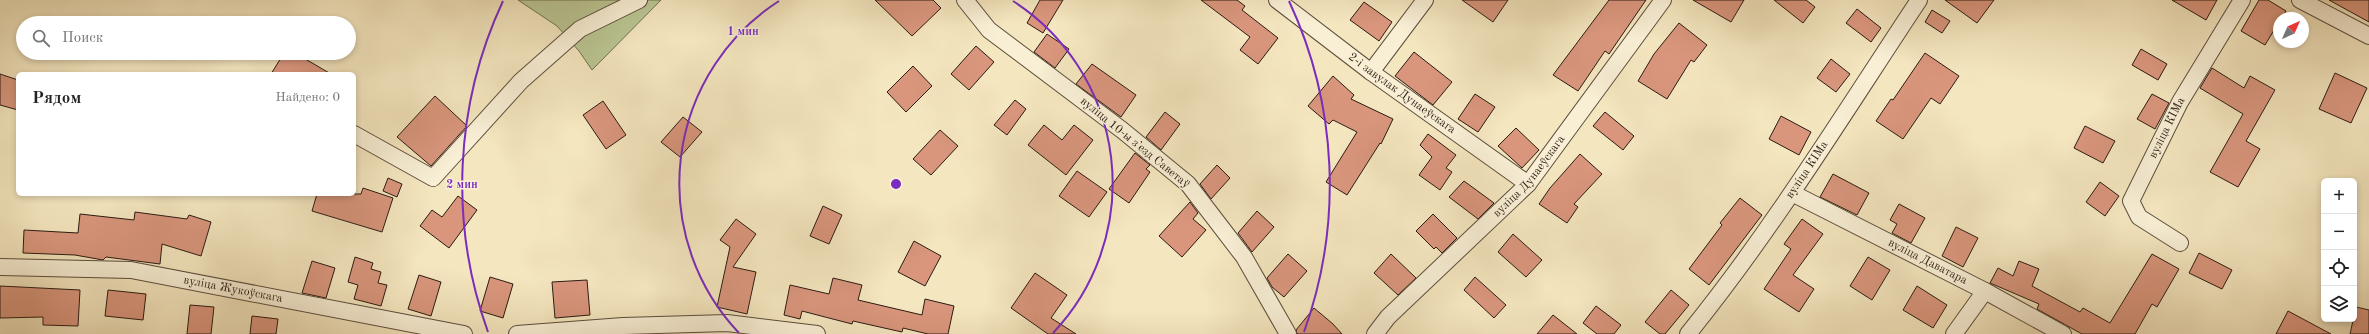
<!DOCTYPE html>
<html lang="ru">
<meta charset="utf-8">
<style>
body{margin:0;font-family:"Old Standard TT",serif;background:#f6f6f6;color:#222}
.controls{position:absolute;right:12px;bottom:12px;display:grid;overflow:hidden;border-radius:6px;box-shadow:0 2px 6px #0003}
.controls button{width:36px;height:36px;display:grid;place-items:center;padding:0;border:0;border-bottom:1px solid #e0e0e0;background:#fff;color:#222;font:20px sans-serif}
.compass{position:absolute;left:2273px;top:12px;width:36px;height:36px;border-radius:50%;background:#fff;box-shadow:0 2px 6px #0003;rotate:45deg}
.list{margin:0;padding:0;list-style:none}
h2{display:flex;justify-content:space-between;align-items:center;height:52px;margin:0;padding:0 16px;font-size:17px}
h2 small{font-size:13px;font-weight:400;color:#767676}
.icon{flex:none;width:22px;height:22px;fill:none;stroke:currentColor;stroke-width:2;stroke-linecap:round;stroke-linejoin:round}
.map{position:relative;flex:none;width:2369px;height:334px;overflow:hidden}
.search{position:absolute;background:#fff;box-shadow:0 2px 6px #0003;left:16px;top:16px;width:340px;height:44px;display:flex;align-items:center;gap:10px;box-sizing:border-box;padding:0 14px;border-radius:22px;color:#767676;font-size:15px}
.panel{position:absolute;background:#fff;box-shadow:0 2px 6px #0003;left:16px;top:72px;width:340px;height:124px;border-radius:6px}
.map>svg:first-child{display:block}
.green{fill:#bac693;stroke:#727052}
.building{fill:#d9967d;stroke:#2b1b12}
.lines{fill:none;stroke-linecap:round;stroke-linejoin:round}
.street-casing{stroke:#5d4e3d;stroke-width:18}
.street{stroke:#f8efd5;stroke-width:16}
.ring{fill:none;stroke:#7b2cbf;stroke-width:2}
.labels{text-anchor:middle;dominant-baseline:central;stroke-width:3;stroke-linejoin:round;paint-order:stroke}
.street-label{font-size:12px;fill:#2b1b12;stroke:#f8efd5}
.centre{fill:#7b2cbf;stroke:#f8efd5;stroke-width:2}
.ring-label{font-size:12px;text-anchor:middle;font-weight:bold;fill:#7b2cbf;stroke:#f8efd5;stroke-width:3;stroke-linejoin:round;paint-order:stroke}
</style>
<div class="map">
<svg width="2369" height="334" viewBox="0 0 2369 334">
<rect width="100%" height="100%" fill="#f4e6bf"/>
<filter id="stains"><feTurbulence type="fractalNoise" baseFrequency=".005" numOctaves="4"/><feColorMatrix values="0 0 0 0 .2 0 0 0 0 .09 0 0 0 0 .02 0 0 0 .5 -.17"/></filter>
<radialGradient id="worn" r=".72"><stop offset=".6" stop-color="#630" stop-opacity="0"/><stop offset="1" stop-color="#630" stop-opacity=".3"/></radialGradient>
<polygon class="green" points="518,0 661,0 592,70 579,51 557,26"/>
<g class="building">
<polygon points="875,0 933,0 941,8 912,36"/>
<polygon points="1040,0 1063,0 1043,33 1027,23"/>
<polygon points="1201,0 1237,0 1245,6 1242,10 1278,38 1258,64 1240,50 1250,37"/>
<polygon points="1462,0 1508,0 1493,22"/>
<polygon points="1609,0 1646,0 1609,54 1605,51 1578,91 1553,75"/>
<polygon points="1693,0 1744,0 1731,22"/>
<polygon points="1774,0 1806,0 1815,7 1803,23"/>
<polygon points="1945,0 1994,0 1977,23"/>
<polygon points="2172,0 2217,0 2206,20"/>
<polygon points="2259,0 2268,0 2286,11 2282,18 2279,18 2279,22 2265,45 2241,31"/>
<polygon points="2329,0 2369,0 2369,22"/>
<polygon points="1364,2 1392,22 1379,41 1350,20"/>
<polygon points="1857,9 1881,28 1871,42 1846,23"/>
<polygon points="1932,10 1950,21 1942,33 1925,22"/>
<polygon points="1679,23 1707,45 1694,62 1691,60 1667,99 1638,81 1654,54"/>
<polygon points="1047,34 1069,49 1055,68 1034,52"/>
<polygon points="976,46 994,62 969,90 951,74"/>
<polygon points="2141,49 2167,64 2158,80 2132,65"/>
<polygon points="1414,52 1452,82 1433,105 1395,76"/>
<polygon points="284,53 295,53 331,74 271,74"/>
<polygon points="1925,53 1959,76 1940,104 1931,98 1903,139 1876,121 1891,99 1893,100"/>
<polygon points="1831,59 1850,74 1836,92 1817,78"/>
<polygon points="1092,64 1136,95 1121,117 1076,84"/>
<polygon points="913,66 932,86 906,112 887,92"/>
<polygon points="2212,68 2244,88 2250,76 2275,90 2246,141 2260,149 2238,187 2210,172 2243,114 2200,88"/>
<polygon points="2335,73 2367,88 2351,123 2319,109"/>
<polygon points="0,74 18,80 18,110 0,105"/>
<polygon points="1333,76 1354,95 1351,99 1393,119 1381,144 1380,143 1347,195 1326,182 1357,132 1333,120 1329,124 1308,106"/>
<polygon points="1475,94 1495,107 1478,132 1458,119"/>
<polygon points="2152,94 2169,103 2155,129 2137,119"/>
<polygon points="435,96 467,126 431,166 397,137"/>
<polygon points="1015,100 1026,109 1007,135 994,125"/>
<polygon points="603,101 626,135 606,149 583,115"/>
<polygon points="1165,112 1180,124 1161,150 1146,137"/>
<polygon points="1605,112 1634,136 1623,150 1593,126"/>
<polygon points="1781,116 1811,132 1799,155 1769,139"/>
<polygon points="683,117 702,132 680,157 661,142"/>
<polygon points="1044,125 1062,140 1074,125 1093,140 1066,175 1028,145"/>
<polygon points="2085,126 2115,141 2103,163 2074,148"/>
<polygon points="1516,128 1539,150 1522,168 1498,146"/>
<polygon points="940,130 958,146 931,175 913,159"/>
<polygon points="1428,134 1456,155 1446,168 1452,172 1440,190 1419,175 1432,157 1420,145"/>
<polygon points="1135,153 1150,165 1146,169 1150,172 1129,203 1109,189"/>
<polygon points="1580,154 1602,174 1574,204 1578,207 1567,223 1539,204 1550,188"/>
<polygon points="1217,165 1230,178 1211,199 1200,184"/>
<polygon points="1077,171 1107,192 1089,217 1059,196"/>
<polygon points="1833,174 1869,193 1857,215 1820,197"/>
<polygon points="388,178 402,184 397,197 383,191"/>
<polygon points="1464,181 1494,203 1478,219 1449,197"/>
<polygon points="2100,182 2119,196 2105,216 2086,202"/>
<polygon points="363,188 393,198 382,232 312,211 317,194 361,194"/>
<polygon points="458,196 477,210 449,248 420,226 432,210 442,217"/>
<polygon points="1740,198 1762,215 1709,285 1689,269 1722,225 1720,223"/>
<polygon points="1190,202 1198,213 1193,219 1206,230 1182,257 1159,236"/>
<polygon points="1899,204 1925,218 1911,243 1892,233 1897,224 1890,220"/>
<polygon points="823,206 842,215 829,244 810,236"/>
<polygon points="1257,211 1274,227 1252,252 1238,233"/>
<polygon points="135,212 187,219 189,215 211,222 201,256 162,244 160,264 106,257 103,260 75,255 23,253 24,230 78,233 80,214 134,220"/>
<polygon points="1433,214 1457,238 1442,253 1436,247 1434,249 1416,231"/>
<polygon points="736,219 756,234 733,267 756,272 747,314 717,307 730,247 720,240"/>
<polygon points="1802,219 1823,234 1793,275 1814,289 1799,312 1764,289 1791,249 1784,244"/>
<polygon points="1956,227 1978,238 1963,267 1942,256"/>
<polygon points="1513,234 1542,260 1526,277 1498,252"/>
<polygon points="914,241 941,256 925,286 898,272"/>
<polygon points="2199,253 2232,270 2222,289 2189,273"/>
<polygon points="1288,254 1307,271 1284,297 1272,287 1267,278"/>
<polygon points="1391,254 1416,278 1398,295 1374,273"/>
<polygon points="2152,254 2179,269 2157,307 2152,304 2135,334 2082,334 2037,309 2039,304 1990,283 1998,268 2013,276 2019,261 2039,269 2032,286 2080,312 2083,308 2110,323"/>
<polygon points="355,257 373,263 371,269 381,272 378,283 387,285 381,306 354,299 358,285 348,282"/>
<polygon points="1868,257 1890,270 1872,300 1850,286"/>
<polygon points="312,261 335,268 326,298 302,293"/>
<polygon points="1035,273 1067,295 1051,318 1076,334 1048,334 1011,308"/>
<polygon points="419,275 441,282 431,316 408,309"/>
<polygon points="490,277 513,284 503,318 480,311"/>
<polygon points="1475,277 1506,305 1494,318 1464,290"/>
<polygon points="833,278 862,285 858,300 922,315 925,299 954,306 948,334 928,334 903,328 902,332 853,321 852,324 802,311 800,319 784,315 790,285 829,294"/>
<polygon points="587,280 590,315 555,318 552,282"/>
<polygon points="0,286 80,290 78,326 43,325 43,317 0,318"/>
<polygon points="1917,286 1947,305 1933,328 1903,310"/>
<polygon points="108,290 146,294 143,320 105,316"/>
<polygon points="1671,290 1689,305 1665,334 1660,334 1645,322"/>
<polygon points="190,305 214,307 211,334 187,334"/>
<polygon points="1596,306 1621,325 1614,334 1597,334 1583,323"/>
<polygon points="2356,307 2369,310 2369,334 2350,334"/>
<polygon points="1314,308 1333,324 1342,334 1297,334 1296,330"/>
<polygon points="2288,311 2331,334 2276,334"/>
<polygon points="1553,315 1577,334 1537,334"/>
<polygon points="252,316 278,319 276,334 250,334"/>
</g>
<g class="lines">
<g class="street-casing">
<g id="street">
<polyline points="965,0 989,30 1122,130 1188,184 1244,257 1288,334"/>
<path id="s1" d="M1277,0l94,72 157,112"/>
<polyline points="2300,0 2369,36"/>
<polyline points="1371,72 1425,0"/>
<polyline points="354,134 433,178 521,81 580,29 639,0"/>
<path id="s2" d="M1792,193l193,98 78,43"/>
<path id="s3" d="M2180,243l-41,-26 -8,-16 49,-99 62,-102"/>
<path id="s4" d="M0,267l131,3 333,64"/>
<polyline points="517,334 623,326 727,323 817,334"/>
<path id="s5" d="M1375,334l13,-17 140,-133 135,-184"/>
<path id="s6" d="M1688,334c85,-105 156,-221 231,-334"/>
<polyline points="1954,334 1985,291"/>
</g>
</g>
<use href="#street" class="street"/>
</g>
<g class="ring">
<path d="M739 333A217 217 0 0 1 779 1M1013 1A217 217 0 0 1 1053 333"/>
<path d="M488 332A434 434 0 0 1 503 1M1289 1A434 434 0 0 1 1304 332"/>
</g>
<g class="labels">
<g class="street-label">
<text stroke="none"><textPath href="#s1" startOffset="156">2-і завулак Дунаеўскага</textPath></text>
<text stroke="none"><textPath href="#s3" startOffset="148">вуліца КІМа</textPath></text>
<text transform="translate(1135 143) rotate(39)">вуліца 10-ы зʼезд Саветаў</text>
<text stroke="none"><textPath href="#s6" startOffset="203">вуліца КІМа</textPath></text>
<text stroke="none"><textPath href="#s5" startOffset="221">вуліца Дунаеўскага</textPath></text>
<text stroke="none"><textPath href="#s2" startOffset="152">вуліца Даватара</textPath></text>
<text stroke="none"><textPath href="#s4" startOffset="235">вуліца Жукоўскага</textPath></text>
</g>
</g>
<circle cx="896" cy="184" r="6" class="centre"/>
<g class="ring-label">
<text x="743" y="35">1 мин</text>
<text x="462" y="188">2 мин</text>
</g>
<rect width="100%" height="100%" filter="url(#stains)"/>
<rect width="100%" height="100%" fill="url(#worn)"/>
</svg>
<div class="controls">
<button>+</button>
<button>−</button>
<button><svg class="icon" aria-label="locate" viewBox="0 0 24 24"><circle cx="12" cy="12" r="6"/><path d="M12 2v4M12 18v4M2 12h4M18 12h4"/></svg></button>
<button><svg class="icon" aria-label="layers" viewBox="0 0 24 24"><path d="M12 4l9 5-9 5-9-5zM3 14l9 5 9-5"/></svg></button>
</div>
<svg class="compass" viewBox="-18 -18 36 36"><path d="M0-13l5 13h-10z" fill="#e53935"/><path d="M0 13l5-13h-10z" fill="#767676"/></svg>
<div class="search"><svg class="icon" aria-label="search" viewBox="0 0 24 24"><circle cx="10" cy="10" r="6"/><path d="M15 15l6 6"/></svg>Поиск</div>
<section class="panel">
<h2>Рядом<small>Найдено: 0</small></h2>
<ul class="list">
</ul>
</section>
</div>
